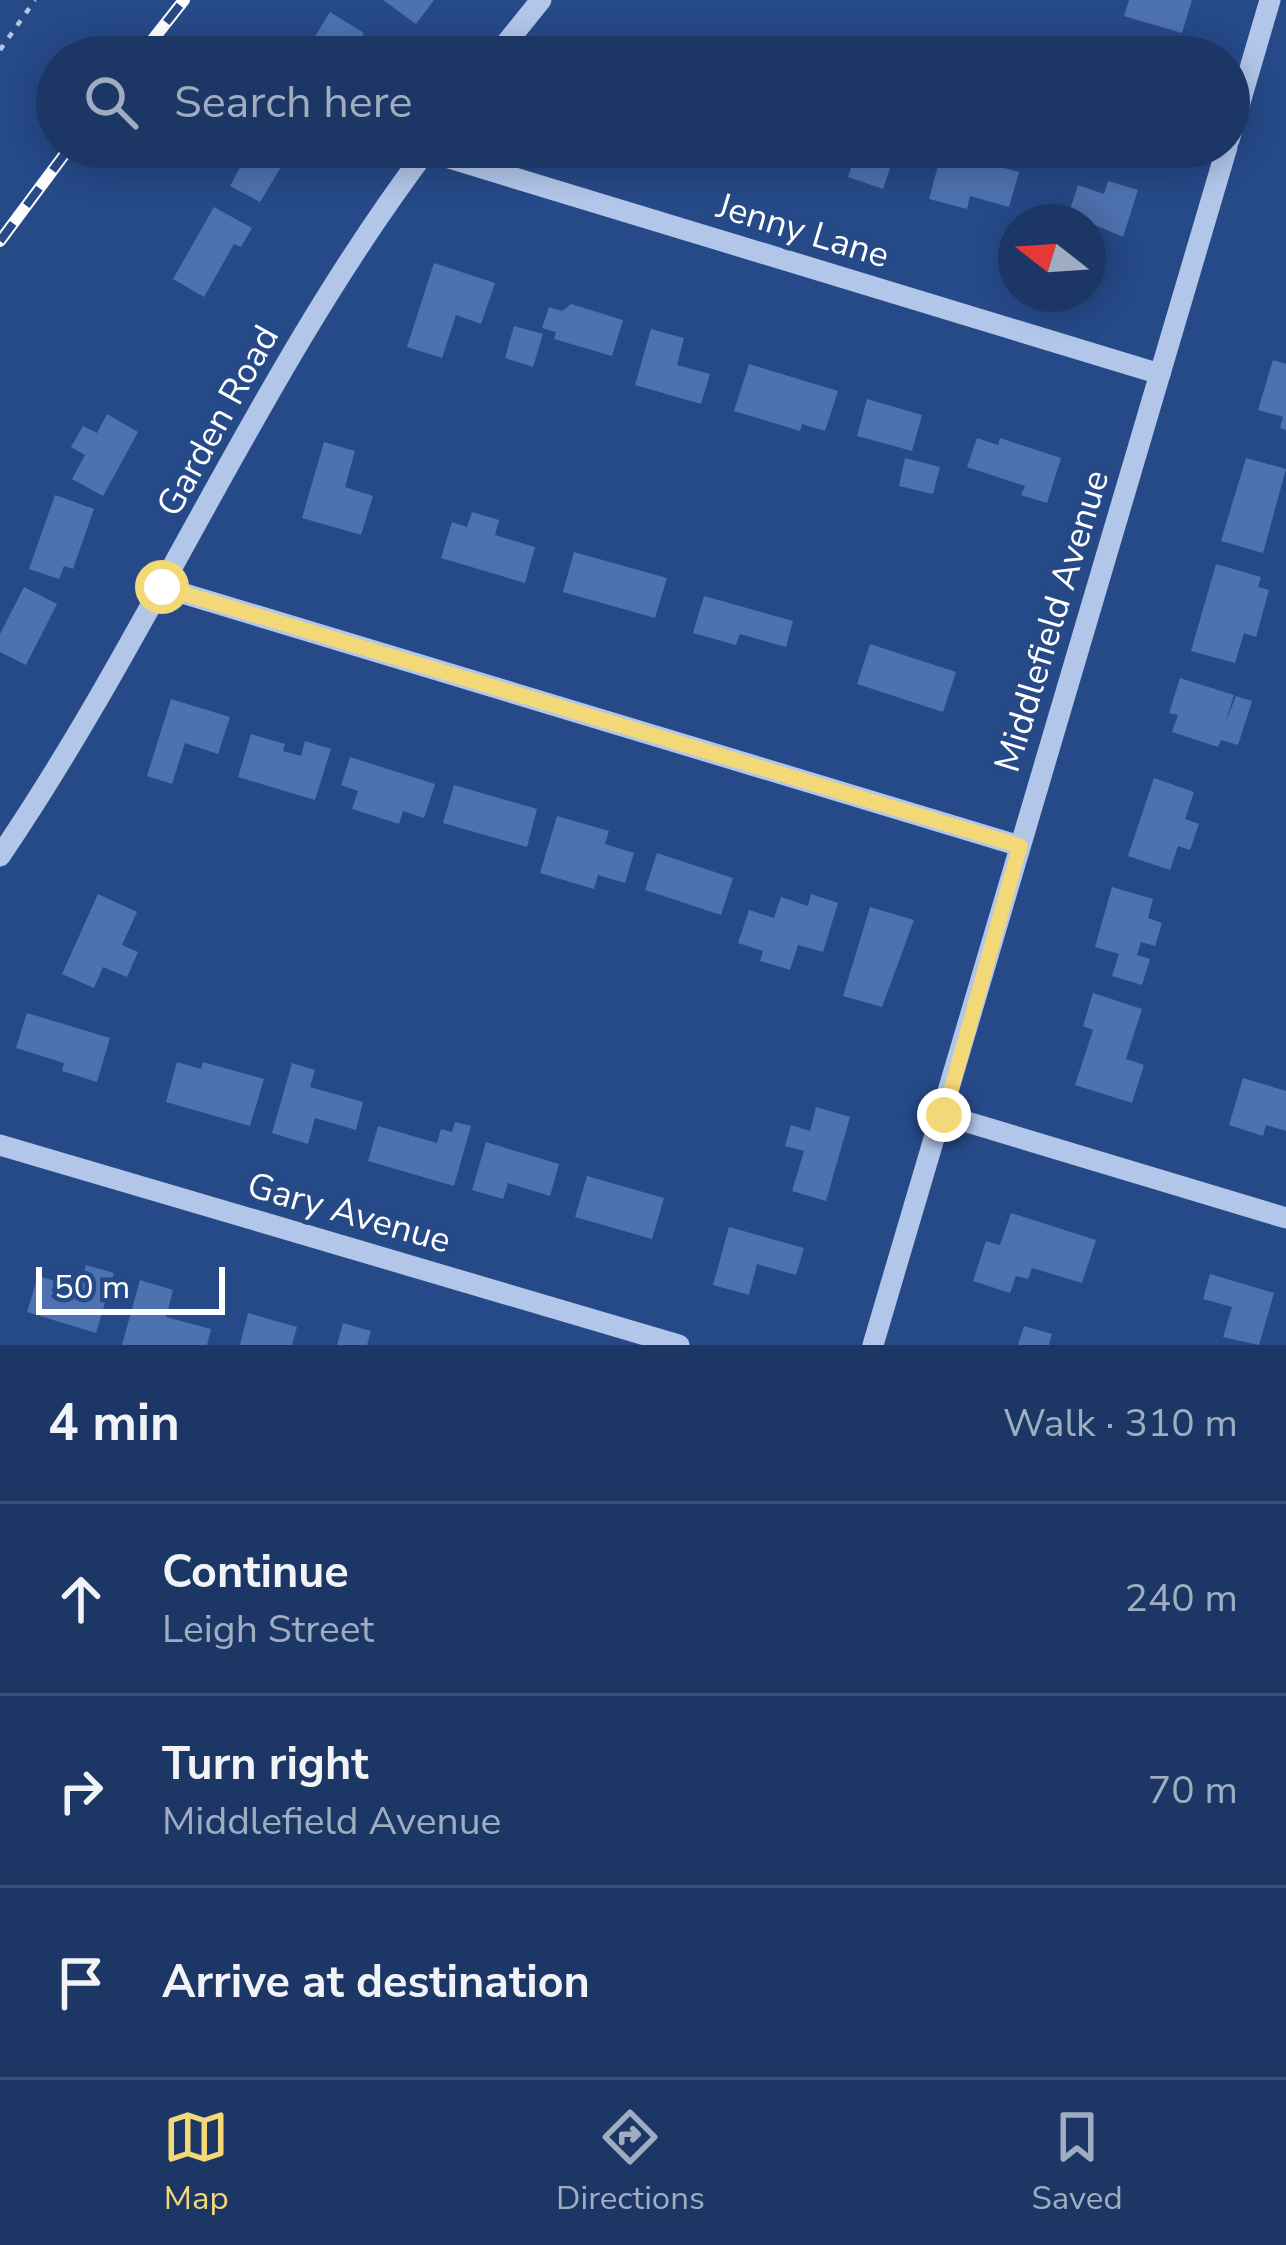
<!DOCTYPE html>
<meta charset="utf-8">
<style>
body{margin:0;font-family:"Nunito Sans",sans-serif;background:#253f6c;color:#f1f3f6}
.compass{position:absolute;left:998px;top:204px;width:108px;height:108px;border-radius:50%;background:#1c3766;box-shadow:0 6px 30px #0003;rotate:287deg}
.scale{position:absolute;left:36px;bottom:30px;width:189px;box-sizing:border-box;padding-left:12px;border:6px solid #fff;border-top:0;font-size:33px;line-height:42px;white-space:nowrap;color:#fff;-webkit-text-stroke:9px #264988;paint-order:stroke}
.stop{position:absolute;width:36px;height:36px;margin:-27px;border:9px solid #f2d877;border-radius:50%;background:#fff}
.stop.end{background:#f2d877;border-color:#fff;box-shadow:0 3px 12px #0008}
.list{margin:0;padding:0;list-style:none}
h2{display:flex;justify-content:space-between;align-items:center;height:156px;margin:0;padding:0 48px;font-size:51px}
h2 small{font-size:39px;font-weight:400;color:#a0acbf}
.list li{display:grid;grid-template-columns:78px 1fr auto;gap:36px;align-items:center;box-sizing:border-box;height:192px;padding:0 48px;border-top:3px solid #3a517a}
.list b{display:block;font-size:45px;white-space:nowrap}
.list p{margin:0;font-size:39px;white-space:nowrap;color:#a0acbf}
.list em{font-size:39px;font-style:normal;color:#a0acbf}
.icon{flex:none;width:66px;height:66px;fill:none;stroke:currentColor;stroke-width:2;stroke-linecap:round;stroke-linejoin:round}
.map{position:relative;flex:none;width:1286px;height:1345px;overflow:hidden}
.search{position:absolute;background:#1c3766;box-shadow:0 6px 30px #0003;left:36px;right:36px;top:36px;height:132px;display:flex;align-items:center;gap:30px;box-sizing:border-box;padding:0 42px;border-radius:66px;color:#a0acbf;font-size:45px}
.sheet{height:732px;background:#1c3766}
nav{display:flex;justify-content:space-around;align-items:center;box-sizing:border-box;height:168px;border-top:3px solid #3a517a;background:#1c3766;font-size:33px;color:#a0acbf}
nav a{display:grid;justify-items:center;gap:6px}
nav .on{color:#f2d877}
.map>svg:first-child{display:block}
.building{fill:#4e72af}
.lines{fill:none;stroke-linecap:round;stroke-linejoin:round}
.path{stroke:#b2c6e9;stroke-width:4.5;stroke-dasharray:6 9;stroke-linecap:butt}
.minor{stroke:#b2c6e9;stroke-width:21}
.rail-casing{stroke:#fff;stroke-width:12}
.rail{stroke:#264988;stroke-width:8;stroke-dasharray:22;stroke-linecap:butt}
.route{stroke:#f2d877;stroke-width:15}
.labels{text-anchor:middle;dominant-baseline:central;stroke-width:10;stroke-linejoin:round;paint-order:stroke}
.street-label{font-size:36px;fill:#fff;stroke:#264988}
</style>
<div class="map">
<svg width="1286" height="1345" viewBox="0 0 1286 1345">
<rect width="100%" height="100%" fill="#264988"/>
<g class="building">
<polygon points="383,0 434,0 416,24"/>
<polygon points="1129,0 1192,0 1182,33 1124,16"/>
<polygon points="330,12 364,33 349,57 302,57"/>
<polygon points="608,40 656,56 656,57 602,57"/>
<polygon points="233,147 293,147 260,202 230,186 244,160 230,152"/>
<polygon points="897,147 883,189 848,177 855,155 831,148"/>
<polygon points="942,151 1019,172 1009,207 970,196 967,209 929,199"/>
<polygon points="1108,181 1138,190 1123,237 1088,222 1056,222 1059,214 1068,216 1078,185 1104,194"/>
<polygon points="214,207 252,228 241,247 234,244 204,297 173,279"/>
<polygon points="434,263 495,283 481,324 456,315 442,358 407,347"/>
<polygon points="571,304 623,320 612,356 554,339 556,332 542,328 549,307 562,311"/>
<polygon points="514,326 543,334 533,367 505,358"/>
<polygon points="651,329 684,338 677,365 710,374 701,404 635,385"/>
<polygon points="1273,360 1286,364 1286,430 1280,428 1283,417 1258,410"/>
<polygon points="749,364 838,391 825,431 802,424 800,431 734,411"/>
<polygon points="867,399 922,415 912,451 857,436"/>
<polygon points="107,414 138,432 103,496 72,479 85,455 71,447 83,426 97,433"/>
<polygon points="977,438 998,445 1000,438 1061,458 1047,503 1021,495 1025,486 967,467"/>
<polygon points="324,442 355,451 345,487 373,496 361,535 302,518"/>
<polygon points="905,458 940,467 933,494 899,486"/>
<polygon points="1246,458 1286,469 1263,553 1221,541"/>
<polygon points="55,495 94,509 73,569 64,566 59,579 29,569"/>
<polygon points="472,512 499,520 495,535 535,547 525,583 441,558 452,522 467,527"/>
<polygon points="574,552 667,578 655,618 563,592"/>
<polygon points="1216,564 1261,577 1258,587 1269,590 1256,637 1244,633 1235,663 1191,651"/>
<polygon points="24,587 57,604 26,665 0,652 0,634"/>
<polygon points="704,596 793,621 786,647 740,634 736,645 693,633"/>
<polygon points="870,644 956,672 943,712 857,684"/>
<polygon points="1180,678 1234,695 1225,724 1236,696 1252,701 1238,745 1221,740 1218,747 1172,732 1178,715 1169,713"/>
<polygon points="171,699 230,717 218,754 185,743 172,784 147,776"/>
<polygon points="251,734 285,744 283,751 301,756 305,741 331,749 315,800 238,777"/>
<polygon points="350,757 435,784 424,818 403,811 399,824 352,809 358,791 341,785"/>
<polygon points="1154,778 1194,792 1185,819 1199,824 1190,850 1178,846 1170,870 1128,856"/>
<polygon points="454,785 537,809 527,847 443,823"/>
<polygon points="557,816 609,831 605,844 634,853 625,883 598,875 594,889 540,873"/>
<polygon points="657,853 733,878 721,915 645,890"/>
<polygon points="1112,887 1153,899 1148,918 1162,923 1155,946 1141,942 1137,955 1150,959 1142,985 1112,976 1119,954 1095,947"/>
<polygon points="98,894 137,912 122,945 138,952 127,977 103,967 94,988 62,974"/>
<polygon points="811,894 838,903 823,952 798,945 790,970 760,961 763,951 738,943 749,910 774,918 781,897 808,906"/>
<polygon points="870,907 914,920 882,1007 843,996"/>
<polygon points="1093,993 1142,1009 1126,1059 1144,1065 1132,1103 1075,1085 1093,1030 1083,1026"/>
<polygon points="27,1013 110,1038 97,1082 62,1071 64,1063 16,1048"/>
<polygon points="177,1062 201,1069 203,1062 264,1079 250,1126 166,1102"/>
<polygon points="292,1063 315,1070 310,1087 363,1102 356,1130 315,1118 308,1144 272,1133"/>
<polygon points="1243,1078 1286,1091 1286,1131 1266,1125 1263,1136 1229,1125"/>
<polygon points="816,1107 850,1117 826,1201 792,1191 804,1151 785,1146 791,1125 810,1131"/>
<polygon points="455,1122 471,1126 454,1186 368,1161 378,1126 437,1143 441,1129 452,1132"/>
<polygon points="486,1142 559,1164 550,1196 508,1183 503,1199 472,1190"/>
<polygon points="587,1176 664,1198 652,1239 575,1217"/>
<polygon points="1011,1213 1096,1240 1082,1283 1032,1268 1028,1279 1016,1276 1010,1293 973,1281 986,1241 1000,1245"/>
<polygon points="729,1227 804,1248 796,1275 757,1264 749,1295 713,1285"/>
<polygon points="86,1265 114,1273 96,1333 27,1312 38,1276 79,1288"/>
<polygon points="1210,1274 1274,1293 1259,1345 1223,1337 1232,1307 1203,1299"/>
<polygon points="140,1280 173,1290 166,1317 211,1329 207,1345 122,1345"/>
<polygon points="248,1313 297,1327 292,1345 240,1345"/>
<polygon points="343,1323 371,1331 367,1345 337,1345"/>
<polygon points="1024,1326 1052,1334 1049,1345 1018,1345"/>
</g>
<g class="lines">
<polyline class="path" points="0,50 35,0"/>
<g class="minor">
<polyline points="495,57 541,0"/>
<polyline points="1229,140 1270,0"/>
<polyline points="426,151 1160,374"/>
<polyline points="162,587 1020,846"/>
<path d="M0,856c155,-228 262,-489 429,-709"/>
<polyline points="944,1115 1286,1218"/>
<polyline points="0,1145 679,1345"/>
<polyline points="873,1345 1227,147"/>
</g>
<g class="rail-casing">
<g id="rail">
<polyline points="139,57 184,0"/>
<polyline points="0,241 70,147"/>
</g>
</g>
<use href="#rail" class="rail"/>
</g>
<g class="lines">
<polyline class="route" points="162,587 1020,846 944,1115"/>
</g>
<g class="labels">
<g class="street-label">
<text transform="translate(803 231) rotate(17)">Jenny Lane</text>
<text transform="translate(218 421) rotate(-61)">Garden Road</text>
<text transform="translate(1052 621) rotate(-73)">Middlefield Avenue</text>
<text transform="translate(349 1213) rotate(16)">Gary Avenue</text>
</g>
</g>
</svg>
<svg class="compass" viewBox="-18 -18 36 36"><path d="M0-13l5 13h-10z" fill="#e53935"/><path d="M0 13l5-13h-10z" fill="#a0acbf"/></svg>
<div class="scale">50 m</div>
<div class="stop" style="left:162px;top:587px"></div>
<div class="stop end" style="left:944px;top:1115px"></div>
<div class="search"><svg class="icon" aria-label="search" viewBox="0 0 24 24"><circle cx="10" cy="10" r="6"/><path d="M15 15l6 6"/></svg>Search here</div>
</div>
<section class="sheet">
<h2>4 min<small>Walk · 310 m</small></h2>
<ul class="list">
<li><svg class="icon" aria-label="ahead" viewBox="0 0 24 24"><path d="M12 20V5M6 11l6-6 6 6"/></svg><div><b>Continue</b><p>Leigh Street</p></div><em>240 m</em></li>
<li><svg class="icon" aria-label="right" viewBox="0 0 24 24"><path d="M7 20v-9h11M14 6l5 5-5 5"/></svg><div><b>Turn right</b><p>Middlefield Avenue</p></div><em>70 m</em></li>
<li><svg class="icon" aria-label="arrive" viewBox="0 0 24 24"><path d="M6 21V4h12l-3 4 3 4H6"/></svg><div><b>Arrive at destination</b></div></li>
</ul>
</section>
<nav>
<a class="on"><svg class="icon" aria-label="map" viewBox="0 0 24 24"><path d="M3 6l6-2 6 2 6-2v14l-6 2-6-2-6 2zM9 4v14M15 6v14"/></svg>Map</a>
<a><svg class="icon" aria-label="directions" viewBox="0 0 24 24"><path d="M12 3l9 9-9 9-9-9zM9 14v-3h6M13 9l2 2-2 2"/></svg>Directions</a>
<a><svg class="icon" aria-label="saved" viewBox="0 0 24 24"><path d="M7 4h10v16l-5-4-5 4z"/></svg>Saved</a>
</nav>
